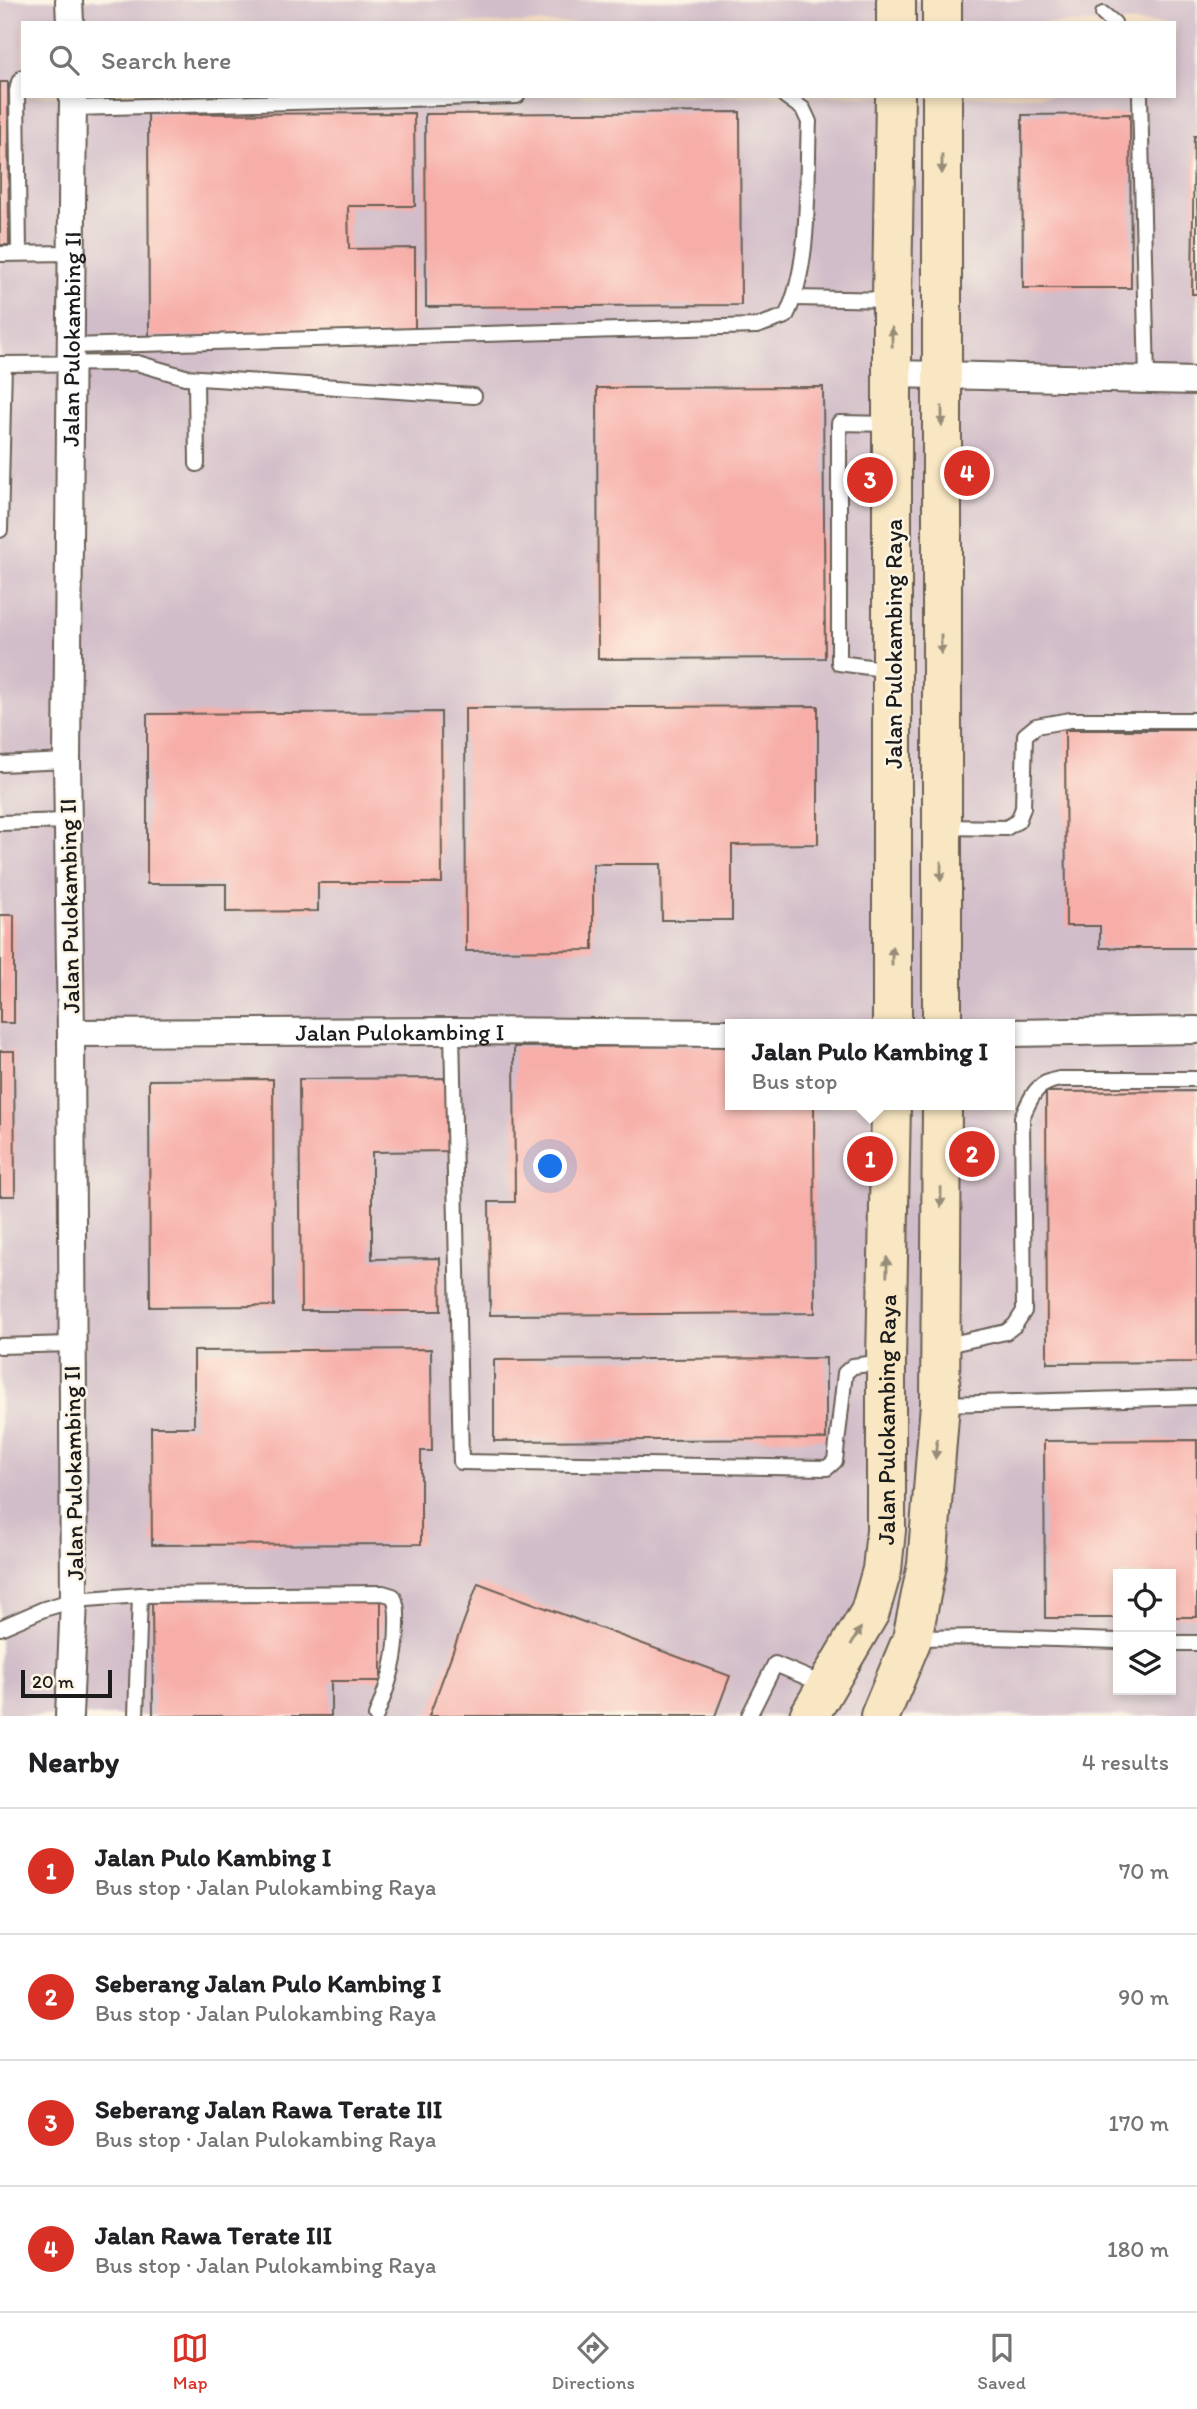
<!DOCTYPE html>
<meta charset="utf-8">
<style>
body{margin:0;font-family:Itim,sans-serif;background:#f6f6f6;color:#202124}
.controls{position:absolute;right:21px;bottom:21px;display:grid;overflow:hidden;border-radius:0px;box-shadow:0 4px 10px #0003}
.controls button{width:63px;height:63px;display:grid;place-items:center;padding:0;border:0;border-bottom:2px solid #e0e0e0;background:#fff;color:#202124;font:35px sans-serif}
.scale{position:absolute;left:21px;bottom:18px;width:91px;box-sizing:border-box;padding-left:7px;border:4px solid #1c1c1c;border-top:0;font-size:19px;line-height:24px;white-space:nowrap;color:#1c1c1c;-webkit-text-stroke:5px #fcf5e5;paint-order:stroke}
.you{position:absolute;left:551px;top:1167px;width:24px;height:24px;margin:-18px;border:5px solid #fff;border-radius:50%;background:#1a73e8;box-shadow:0 0 0 10px #1a73e833}
.badge{display:grid;place-items:center;width:46px;height:46px;border-radius:50%;background:#d93025;color:#fff;font-size:23px;font-weight:700}
.pin{position:absolute;translate:-50% -50%;border:4px solid #fff;box-shadow:0 2px 7px #0006}
.popup{position:absolute;left:725px;top:1019px;width:290px;height:91px;box-sizing:border-box;display:grid;place-content:center;border-radius:0px;background:#fff;filter:drop-shadow(0 2px 5px #0005);font-size:23px;white-space:nowrap;color:#757577}
.popup b{font-size:26px;color:#202124}
.popup::after{content:'';position:absolute;left:50%;top:100%;margin-left:-14px;border:14px solid transparent;border-top-color:#fff}
.list{margin:0;padding:0;list-style:none}
h2{display:flex;justify-content:space-between;align-items:center;height:91px;margin:0;padding:0 28px;font-size:30px}
h2 small{font-size:23px;font-weight:400;color:#757577}
.list li{display:grid;grid-template-columns:46px 1fr auto;gap:21px;align-items:center;box-sizing:border-box;height:126px;padding:0 28px;border-top:2px solid #e0e0e0}
.list b{display:block;font-size:26px;white-space:nowrap}
.list p{margin:0;font-size:23px;white-space:nowrap;color:#757577}
.list em{font-size:23px;font-style:normal;color:#757577}
.icon{flex:none;width:38px;height:38px;fill:none;stroke:currentColor;stroke-width:2;stroke-linecap:round;stroke-linejoin:round}
.map{position:relative;flex:none;width:1197px;height:1716px;overflow:hidden}
.search{position:absolute;background:#fff;box-shadow:0 4px 10px #0003;left:21px;right:21px;top:21px;height:77px;display:flex;align-items:center;gap:18px;box-sizing:border-box;padding:0 24px;border-radius:0px;color:#757577;font-size:26px}
.sheet{height:595px;background:#fff}
nav{display:flex;justify-content:space-around;align-items:center;box-sizing:border-box;height:98px;border-top:2px solid #e0e0e0;background:#fff;font-size:19px;color:#757577}
nav a{display:grid;justify-items:center;gap:4px}
nav .on{color:#d93025}
.map>svg:first-child{display:block}
.industrial{fill:#d1bdc9;fill-rule:evenodd}
.building{fill:#f7aea9}
.lines{fill:none;stroke-linecap:round;stroke-linejoin:round}
.lane-casing{stroke:#685f55;stroke-width:18}
.street-casing{stroke:#685f55;stroke-width:30}
.secondary-casing{stroke:#685f55;stroke-width:42}
.lane{stroke:#fff;stroke-width:14}
.street{stroke:#fff;stroke-width:26}
.secondary{stroke:#f9e7c3;stroke-width:38}
.oneway{fill:#968c78}
.labels{text-anchor:middle;dominant-baseline:central;stroke-width:5;stroke-linejoin:round;paint-order:stroke}
.street-label{font-size:24px;fill:#1c1c1c;stroke:#fcf5e5}
</style>
<div class="map">
<svg width="1197" height="1716" viewBox="0 0 1197 1716">
<rect width="100%" height="100%" fill="#fcf5e5"/>
<filter id="ink" filterUnits="userSpaceOnUse"><feTurbulence type="fractalNoise" baseFrequency=".0143" numOctaves="2"/><feDisplacementMap in="SourceGraphic" scale="14" xChannelSelector="R" yChannelSelector="G"/><feConvolveMatrix kernelMatrix="1 2 1 2 8 2 1 2 1" color-interpolation-filters="sRGB"/></filter>
<filter id="wash" filterUnits="userSpaceOnUse"><feTurbulence type="fractalNoise" baseFrequency=".00686" numOctaves="4" result="noise"/><feDisplacementMap in="SourceGraphic" scale="28" xChannelSelector="R" yChannelSelector="G"/><feGaussianBlur stdDeviation="1.57" result="paint"/><feColorMatrix in="noise" values="0 0 0 0 0 0 0 0 0 0 0 0 0 0 0 0 0 1.4 0 .05"/><feComposite in="paint" operator="in"/></filter>
<g filter="url(#wash)">
<rect width="100%" height="100%" fill="#f5dcc0"/>
<path class="industrial" d="M0,0h1197v1716h-1197zM23,23h1151v73h-1151zM730,1024h280v81h-280zM1118,1574h53v116h-53z"/>
<g id="blocks">
<g class="building">
<polygon points="0,82 8,82 9,245 0,245"/>
<polygon points="740,112 741,305 426,307 425,114"/>
<polygon points="414,113 415,206 348,206 349,249 415,248 415,335 149,337 148,114"/>
<polygon points="1130,114 1131,288 1023,288 1022,115"/>
<polygon points="1194,136 1197,136 1197,294 1192,294"/>
<polygon points="823,387 825,658 598,659 597,388"/>
<polygon points="818,706 818,844 732,845 732,920 662,920 661,864 593,864 593,950 466,951 465,708"/>
<polygon points="441,712 442,883 318,883 318,911 226,912 226,884 147,884 147,714"/>
<polygon points="1065,730 1197,730 1197,948 1100,948 1100,926 1066,926"/>
<rect x="0" y="915" width="14" height="108"/>
<polygon points="730,1046 730,1105 814,1105 815,1313 490,1315 489,1202 515,1202 514,1047"/>
<polygon points="0,1051 14,1051 15,1196 0,1196"/>
<polygon points="451,1078 451,1151 372,1152 372,1259 440,1258 441,1311 301,1311 299,1079"/>
<polygon points="273,1079 274,1306 150,1307 149,1080"/>
<polygon points="1197,1091 1197,1362 1047,1363 1046,1092"/>
<polygon points="431,1349 432,1451 421,1451 421,1544 152,1545 151,1427 194,1427 194,1351"/>
<polygon points="826,1358 826,1439 494,1441 494,1360"/>
<polygon points="1197,1440 1197,1617 1171,1617 1171,1574 1118,1574 1118,1618 1045,1618 1044,1441"/>
<polygon points="478,1583 730,1676 715,1716 429,1716"/>
<polygon points="381,1599 381,1681 331,1681 331,1716 153,1716 152,1600"/>
</g>
</g>
</g>
<g filter="url(#ink)">
<use href="#blocks" fill-opacity="0" stroke="#685f55" stroke-width="2"/>
<g class="lines">
<g class="lane-casing">
<g id="lane">
<polyline points="1103,14 1114,23"/>
<polyline points="1140,96 1147,379"/>
<polyline points="74,108 517,96"/>
<polyline points="19,253 17,91 19,82 23,77"/>
<polyline points="0,254 72,253"/>
<polyline points="795,298 891,300"/>
<path d="M71,346l686,-20 29,-10c26,-51 20,-136 23,-194l-6,-13 -18,-13"/>
<polyline points="0,364 137,363 185,377 474,396"/>
<polyline points="196,378 197,464"/>
<polyline points="890,424 839,423 839,663 891,670"/>
<polyline points="0,530 4,364"/>
<polyline points="0,764 67,761"/>
<polyline points="0,823 68,821"/>
<polyline points="942,827 1006,828 1018,821 1023,808 1025,735 1036,726 1070,720 1197,720"/>
<polyline points="452,1031 461,1462 827,1468 835,1461 845,1373 853,1366 884,1362"/>
<polyline points="0,1346 71,1344"/>
<path d="M942,1346l64,-14 9,-7 9,-14 -2,-194c10,-21 13,-34 38,-38h137"/>
<polyline points="941,1404 1197,1397"/>
<path d="M0,1628l44,-19 30,-9 66,-5 243,-2 10,3c5,9 4,18 4,28 0,36 -8,59 -21,92"/>
<polyline points="913,1638 991,1637 1118,1641"/>
<polyline points="1171,1643 1197,1643"/>
<polyline points="136,1716 140,1595"/>
<polyline points="749,1716 775,1664 827,1686"/>
</g>
</g>
<g class="street-casing">
<g id="street">
<polyline points="69,0 70,23"/>
<polyline points="893,374 1197,381"/>
<path id="s1" d="M71,1033l381,-2 278,2"/>
<polyline points="1010,1033 1197,1030"/>
<path id="s2" d="M69,1716l5,-116 -3,-567 -4,-272 6,-665"/>
</g>
</g>
<g class="secondary-casing">
<g id="secondary">
<polyline points="942,0 942,23"/>
<polyline points="896,23 896,0"/>
<polyline points="892,1024 892,300 895,96"/>
<polyline points="942,1024 942,96"/>
<path id="s3" d="M809,1716l61,-104 12,-42 4,-40v-168l5,-257"/>
<polyline points="880,1716 912,1639 927,1565 940,1404 942,1105"/>
</g>
</g>
<use href="#lane" class="lane"/>
<use href="#street" class="street"/>
<use href="#secondary" class="secondary"/>
</g>
<defs><path id="oneway-solid" d="M-6-.8H1V-3.2L6.5 0L1 3.2V.8H-6Z" transform="scale(1.75)"/></defs>
<g class="oneway">
<use href="#oneway-solid" transform="translate(942 164) rotate(90)"/>
<use href="#oneway-solid" transform="translate(892 337) rotate(-91)"/>
<use href="#oneway-solid" transform="translate(942 416) rotate(90)"/>
<use href="#oneway-solid" transform="translate(941 644) rotate(90)"/>
<use href="#oneway-solid" transform="translate(941 871) rotate(90)"/>
<use href="#oneway-solid" transform="translate(892 956) rotate(-90)"/>
<use href="#oneway-solid" transform="translate(941 1197) rotate(90)"/>
<use href="#oneway-solid" transform="translate(887 1267) rotate(-89)"/>
<use href="#oneway-solid" transform="translate(936 1449) rotate(94)"/>
<use href="#oneway-solid" transform="translate(856 1636) rotate(-60)"/>
</g>
</g>
<g class="labels">
<g class="street-label">
<text stroke="none"><textPath href="#s2" startOffset="1377">Jalan Pulokambing II</textPath></text>
<text transform="translate(893 644) rotate(-90)">Jalan Pulokambing Raya</text>
<text transform="translate(69 906) rotate(-91)">Jalan Pulokambing II</text>
<text stroke="none"><textPath href="#s1" startOffset="329">Jalan Pulokambing I</textPath></text>
<text stroke="none"><textPath href="#s3" startOffset="315">Jalan Pulokambing Raya</textPath></text>
<text transform="translate(73 1473) rotate(-91)">Jalan Pulokambing II</text>
</g>
</g>
</svg>
<div class="controls">
<button><svg class="icon" aria-label="locate" viewBox="0 0 24 24"><circle cx="12" cy="12" r="6"/><path d="M12 2v4M12 18v4M2 12h4M18 12h4"/></svg></button>
<button><svg class="icon" aria-label="layers" viewBox="0 0 24 24"><path d="M12 4l9 5-9 5-9-5zM3 14l9 5 9-5"/></svg></button>
</div>
<div class="scale">20 m</div>
<div class="you"></div>
<div class="pin badge" style="left:870px;top:1159px">1</div>
<div class="popup"><b>Jalan Pulo Kambing I</b>Bus stop</div>
<div class="pin badge" style="left:972px;top:1154px">2</div>
<div class="pin badge" style="left:870px;top:480px">3</div>
<div class="pin badge" style="left:967px;top:473px">4</div>
<div class="search"><svg class="icon" aria-label="search" viewBox="0 0 24 24"><circle cx="10" cy="10" r="6"/><path d="M15 15l6 6"/></svg>Search here</div>
</div>
<section class="sheet">
<h2>Nearby<small>4 results</small></h2>
<ul class="list">
<li><span class="badge">1</span><div><b>Jalan Pulo Kambing I</b><p>Bus stop · Jalan Pulokambing Raya</p></div><em>70 m</em></li>
<li><span class="badge">2</span><div><b>Seberang Jalan Pulo Kambing I</b><p>Bus stop · Jalan Pulokambing Raya</p></div><em>90 m</em></li>
<li><span class="badge">3</span><div><b>Seberang Jalan Rawa Terate III</b><p>Bus stop · Jalan Pulokambing Raya</p></div><em>170 m</em></li>
<li><span class="badge">4</span><div><b>Jalan Rawa Terate III</b><p>Bus stop · Jalan Pulokambing Raya</p></div><em>180 m</em></li>
</ul>
</section>
<nav>
<a class="on"><svg class="icon" aria-label="map" viewBox="0 0 24 24"><path d="M3 6l6-2 6 2 6-2v14l-6 2-6-2-6 2zM9 4v14M15 6v14"/></svg>Map</a>
<a><svg class="icon" aria-label="directions" viewBox="0 0 24 24"><path d="M12 3l9 9-9 9-9-9zM9 14v-3h6M13 9l2 2-2 2"/></svg>Directions</a>
<a><svg class="icon" aria-label="saved" viewBox="0 0 24 24"><path d="M7 4h10v16l-5-4-5 4z"/></svg>Saved</a>
</nav>
